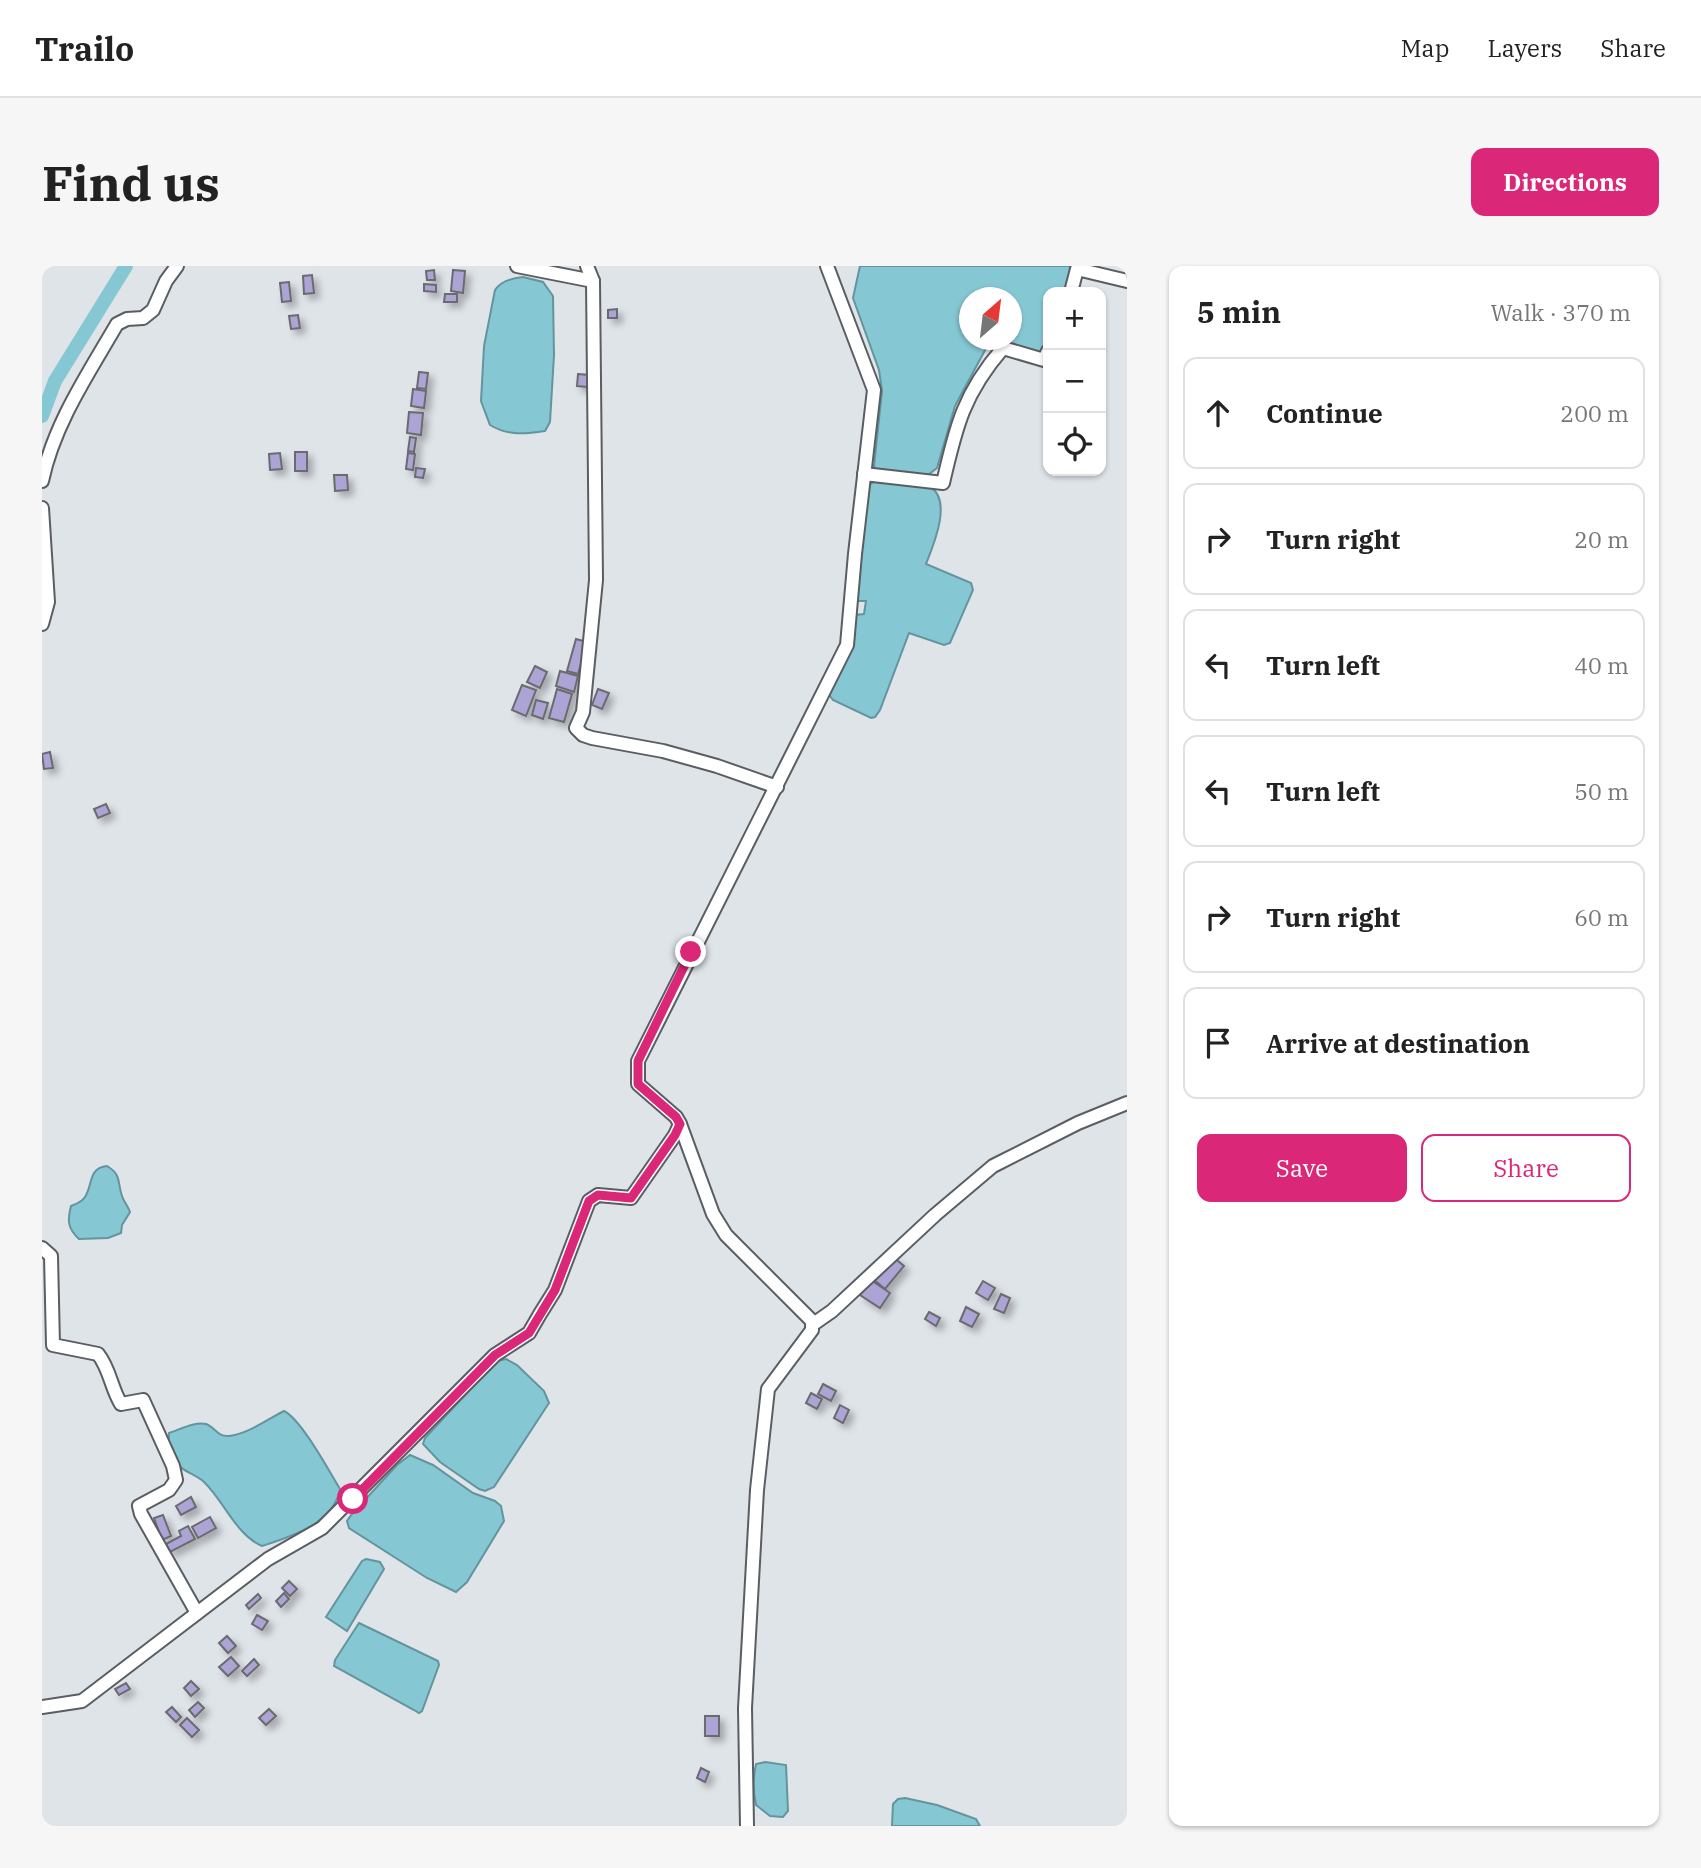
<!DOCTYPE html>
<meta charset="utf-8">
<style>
body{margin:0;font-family:"IBM Plex Serif",serif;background:#f6f6f6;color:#222}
.controls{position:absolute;right:21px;top:21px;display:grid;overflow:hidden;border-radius:14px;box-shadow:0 2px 5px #0004}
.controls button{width:63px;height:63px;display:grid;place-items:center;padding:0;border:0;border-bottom:2px solid #e0e0e0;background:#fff;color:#222;font:35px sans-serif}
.compass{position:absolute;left:917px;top:21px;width:63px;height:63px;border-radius:50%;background:#fff;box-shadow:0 2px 5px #0004;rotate:28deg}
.stop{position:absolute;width:21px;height:21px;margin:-16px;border:5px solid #db2777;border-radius:50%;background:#fff}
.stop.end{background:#db2777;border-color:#fff;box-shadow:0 2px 7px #0008}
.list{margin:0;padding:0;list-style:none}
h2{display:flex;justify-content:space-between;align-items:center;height:91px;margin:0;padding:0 28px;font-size:30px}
h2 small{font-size:23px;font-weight:400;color:#767676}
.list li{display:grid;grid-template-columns:46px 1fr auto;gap:21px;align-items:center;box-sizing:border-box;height:112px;margin:0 14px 14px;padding:0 14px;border:2px solid #e0e0e0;border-radius:14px}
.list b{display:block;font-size:26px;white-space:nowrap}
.list em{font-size:23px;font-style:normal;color:#767676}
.actions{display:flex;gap:14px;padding:21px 28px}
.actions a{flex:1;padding:16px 0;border:2px solid #db2777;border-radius:14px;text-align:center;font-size:24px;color:#db2777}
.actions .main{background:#db2777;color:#fff}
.icon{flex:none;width:38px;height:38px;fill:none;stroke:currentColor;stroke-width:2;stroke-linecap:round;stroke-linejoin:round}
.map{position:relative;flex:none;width:1085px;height:1560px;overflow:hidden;border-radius:14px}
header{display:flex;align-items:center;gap:42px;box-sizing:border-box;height:98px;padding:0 35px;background:#fff;border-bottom:2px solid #e0e0e0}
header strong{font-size:33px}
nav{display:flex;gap:38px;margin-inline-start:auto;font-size:24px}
.intro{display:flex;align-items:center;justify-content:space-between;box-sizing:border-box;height:168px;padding:0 42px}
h1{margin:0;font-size:49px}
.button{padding:18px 32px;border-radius:14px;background:#db2777;color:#fff;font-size:24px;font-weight:700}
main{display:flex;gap:42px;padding:0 42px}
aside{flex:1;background:#fff;border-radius:14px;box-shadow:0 2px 5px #0004}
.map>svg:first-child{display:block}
.water{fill:#85c8d4;stroke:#64949d;stroke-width:2;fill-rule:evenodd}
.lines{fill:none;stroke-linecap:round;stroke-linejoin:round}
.canal{stroke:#85c8d4;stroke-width:14}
.building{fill:#aca4d4;stroke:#6a6a6f;stroke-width:2;filter:url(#shadow)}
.minor-casing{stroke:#5a5e62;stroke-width:16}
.minor{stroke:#fff;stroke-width:12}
.route{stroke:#db2777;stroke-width:9}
</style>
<header>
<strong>Trailo</strong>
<nav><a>Map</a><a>Layers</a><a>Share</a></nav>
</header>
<div class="intro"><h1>Find us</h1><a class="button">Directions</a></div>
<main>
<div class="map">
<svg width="1085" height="1560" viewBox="0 0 1085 1560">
<defs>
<filter id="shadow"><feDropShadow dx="5" dy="5" stdDeviation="3.5" flood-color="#0004"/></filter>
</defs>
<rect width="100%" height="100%" fill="#dfe4e9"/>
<g class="water">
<path d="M818,0h211l-5,26h-18v49l-5,12c-19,0 -34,-15 -53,-12l-35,65 -18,62 -9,7 -52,-4 -2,-5 8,-75 -3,-21 -26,-72zM928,32h42v42h-42z"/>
<path d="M481,11l20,5 10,14 1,59 -4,67 -5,9c-19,3 -37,5 -55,-6l-9,-24 3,-55 11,-56c6,-9 17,-12 28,-13z"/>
<path d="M845,215c12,1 32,0 43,6 23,13 3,59 -4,77l45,19 2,7 -23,53 -6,2 -35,-12 -29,77 -5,7 -4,1 -38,-18 -6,-8 28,-77 9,-1 2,-13h-9l11,-116 6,-3z"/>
<path d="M65,900c15,9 10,16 15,30 2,6 6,10 8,16l-8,13 -1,8 -13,5 -29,1c-11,-10 -12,-18 -8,-33 5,-2 11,-4 14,-9 8,-12 3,-29 22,-31z"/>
<polygon points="464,1093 475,1099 502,1125 507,1137 452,1221 443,1225 437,1223 398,1196 381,1178 383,1172 455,1095"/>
<path d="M242,1145c17,8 45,60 56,78 -6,35 -50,48 -78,57 -26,-11 -38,-45 -58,-64 -10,-9 -23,-10 -30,-23 -4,-7 -6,-18 -5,-26 10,-3 26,-12 37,-9 9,3 11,13 23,12 19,-2 39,-17 55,-25z"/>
<polygon points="368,1189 391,1199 431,1227 453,1235 459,1240 462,1255 425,1316 414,1326 385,1312 307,1262 305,1255 310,1248 355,1199"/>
<polygon points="324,1293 338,1296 342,1303 305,1365 284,1351 320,1295"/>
<polygon points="317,1357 396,1395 397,1399 380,1445 377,1447 372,1444 292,1400 293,1394"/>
<path d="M723,1496l21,3 2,46 -5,6 -13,-1 -14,-11c-3,-13 -3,-27 0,-41z"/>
<polygon points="863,1532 895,1539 934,1553 938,1560 850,1560 851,1538 856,1533"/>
</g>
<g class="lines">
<polyline class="canal" points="0,150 13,115 84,0"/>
</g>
<g class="building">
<polygon points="392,4 393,14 385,14 384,5"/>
<polygon points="411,4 423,5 421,27 409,25"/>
<polygon points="270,9 272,27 262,28 261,10"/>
<polygon points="247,16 249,35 240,36 238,17"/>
<polygon points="382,18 394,19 394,26 382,25"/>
<polygon points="403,28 415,28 415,36 402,36"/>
<polygon points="575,43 575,52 566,52 566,44"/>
<polygon points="256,49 258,62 249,63 247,50"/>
<polygon points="377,106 386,107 384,123 375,122"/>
<polygon points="536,108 547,109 545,121 535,120"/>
<polygon points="371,123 384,125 382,142 369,140"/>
<polygon points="367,146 381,147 379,169 365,167"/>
<polygon points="368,171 374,172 372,186 366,185"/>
<rect x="253" y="186" width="12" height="19"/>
<polygon points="238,187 240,203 228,204 227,188"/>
<polygon points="366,187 373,188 371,204 364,203"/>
<polygon points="374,202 383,203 381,212 373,211"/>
<polygon points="292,209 305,209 306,224 293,225"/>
<polygon points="534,373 545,376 536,408 525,405"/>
<polygon points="493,400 505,406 498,422 485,416"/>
<polygon points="518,405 536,410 532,426 514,420"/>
<polygon points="480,419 494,424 484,450 470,444"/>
<polygon points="515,423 530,428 522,456 507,452"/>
<polygon points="556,423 567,427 560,443 550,439"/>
<polygon points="494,434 506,437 501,453 490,449"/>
<polygon points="8,486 11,502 2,503 0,488"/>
<polygon points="64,538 68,547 56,552 52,543"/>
<polygon points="850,990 862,1000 843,1023 831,1013"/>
<polygon points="829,1014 848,1027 838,1042 818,1029"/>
<polygon points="941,1015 953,1022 946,1034 934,1027"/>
<polygon points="959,1028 968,1032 962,1047 952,1043"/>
<polygon points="924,1041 937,1048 930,1061 918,1055"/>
<polygon points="887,1046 898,1052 894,1060 883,1053"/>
<polygon points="781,1118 794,1125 789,1135 776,1128"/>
<polygon points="769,1127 780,1133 775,1143 764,1137"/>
<polygon points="798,1139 807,1144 801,1157 792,1152"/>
<polygon points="149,1231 154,1241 139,1249 134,1240"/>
<polygon points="121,1249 129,1270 120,1274 112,1252"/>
<polygon points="168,1251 174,1262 156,1272 150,1261"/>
<polygon points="146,1260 153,1273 128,1286 124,1278 139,1270 137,1265"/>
<polygon points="247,1315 255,1323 248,1330 240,1322"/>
<polygon points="242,1327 247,1333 239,1341 234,1335"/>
<polygon points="216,1328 219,1332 207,1343 204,1339"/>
<polygon points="215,1349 226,1355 220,1364 210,1358"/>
<polygon points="185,1370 194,1380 186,1387 177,1377"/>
<polygon points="189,1391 197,1400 186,1410 177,1401"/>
<polygon points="212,1393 217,1399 205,1410 200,1405"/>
<polygon points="149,1415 157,1423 149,1430 142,1422"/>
<polygon points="84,1417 88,1423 77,1429 73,1423"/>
<polygon points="156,1436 162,1442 153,1451 147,1444"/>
<polygon points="130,1441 139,1451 134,1456 124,1446"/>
<polygon points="227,1443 234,1450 224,1459 217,1452"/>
<rect x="663" y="1450" width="14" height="20"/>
<polygon points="145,1452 157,1464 150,1471 138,1459"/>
<polygon points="659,1502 667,1506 663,1516 655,1512"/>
</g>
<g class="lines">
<g class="minor-casing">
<g id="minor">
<polyline points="475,0 551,15"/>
<polyline points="545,0 551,15 554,314 541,446 534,462 541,469 550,472 621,485 675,500 735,521"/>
<polyline points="1029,26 1035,3 1085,15"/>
<path d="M822,208l79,9c13,-57 21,-90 60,-135l41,12 4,-9"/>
<path d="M0,215c12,-57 46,-107 75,-157l10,-5 16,-1 10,-8 13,-29 11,-15"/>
<polyline points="0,242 6,336 0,358"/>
<polyline points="638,858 671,948 684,969 770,1055 770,1064 726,1123 715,1224 703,1442 705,1560"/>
<path d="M0,982l9,8 2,89 45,9c12,15 13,34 23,50l22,-4 30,66 3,14 -7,10 -30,16 2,8 56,99"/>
<polyline points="770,1059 790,1045 893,949 951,900 1036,857 1085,837"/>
<polyline points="0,1441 40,1435 226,1293 280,1262 453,1089 487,1067 498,1048 513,1024 547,935 556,929 589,932 633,869 638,858 634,851 596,818 596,795 805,379 813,288 832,124 785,0"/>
</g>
</g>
<use href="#minor" class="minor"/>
</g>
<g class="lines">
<polyline class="route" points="311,1233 453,1089 487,1067 513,1024 547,935 556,929 589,932 633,869 638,858 634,851 596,818 596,795 649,686"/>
</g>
</svg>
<div class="controls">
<button>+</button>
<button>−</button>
<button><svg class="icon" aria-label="locate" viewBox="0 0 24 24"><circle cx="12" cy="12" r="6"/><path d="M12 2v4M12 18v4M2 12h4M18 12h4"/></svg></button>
</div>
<svg class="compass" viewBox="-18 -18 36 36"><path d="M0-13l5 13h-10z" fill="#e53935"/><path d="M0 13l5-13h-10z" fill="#767676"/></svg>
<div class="stop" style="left:311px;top:1233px"></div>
<div class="stop end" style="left:649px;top:686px"></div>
</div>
<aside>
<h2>5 min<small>Walk · 370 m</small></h2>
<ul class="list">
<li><svg class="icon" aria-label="ahead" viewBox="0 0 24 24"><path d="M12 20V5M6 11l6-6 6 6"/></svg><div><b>Continue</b></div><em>200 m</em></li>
<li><svg class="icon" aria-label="right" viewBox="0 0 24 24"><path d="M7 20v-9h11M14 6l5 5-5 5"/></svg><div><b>Turn right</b></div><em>20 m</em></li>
<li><svg class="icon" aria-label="left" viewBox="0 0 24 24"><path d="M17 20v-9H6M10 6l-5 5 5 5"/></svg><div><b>Turn left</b></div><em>40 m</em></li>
<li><svg class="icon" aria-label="left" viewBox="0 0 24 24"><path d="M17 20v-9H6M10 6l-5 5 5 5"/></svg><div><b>Turn left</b></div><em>50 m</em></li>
<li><svg class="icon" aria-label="right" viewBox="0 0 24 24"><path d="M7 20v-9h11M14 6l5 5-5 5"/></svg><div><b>Turn right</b></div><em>60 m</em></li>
<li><svg class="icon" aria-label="arrive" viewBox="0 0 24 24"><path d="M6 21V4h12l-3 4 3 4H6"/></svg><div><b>Arrive at destination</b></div></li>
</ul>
<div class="actions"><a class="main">Save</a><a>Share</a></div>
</aside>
</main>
